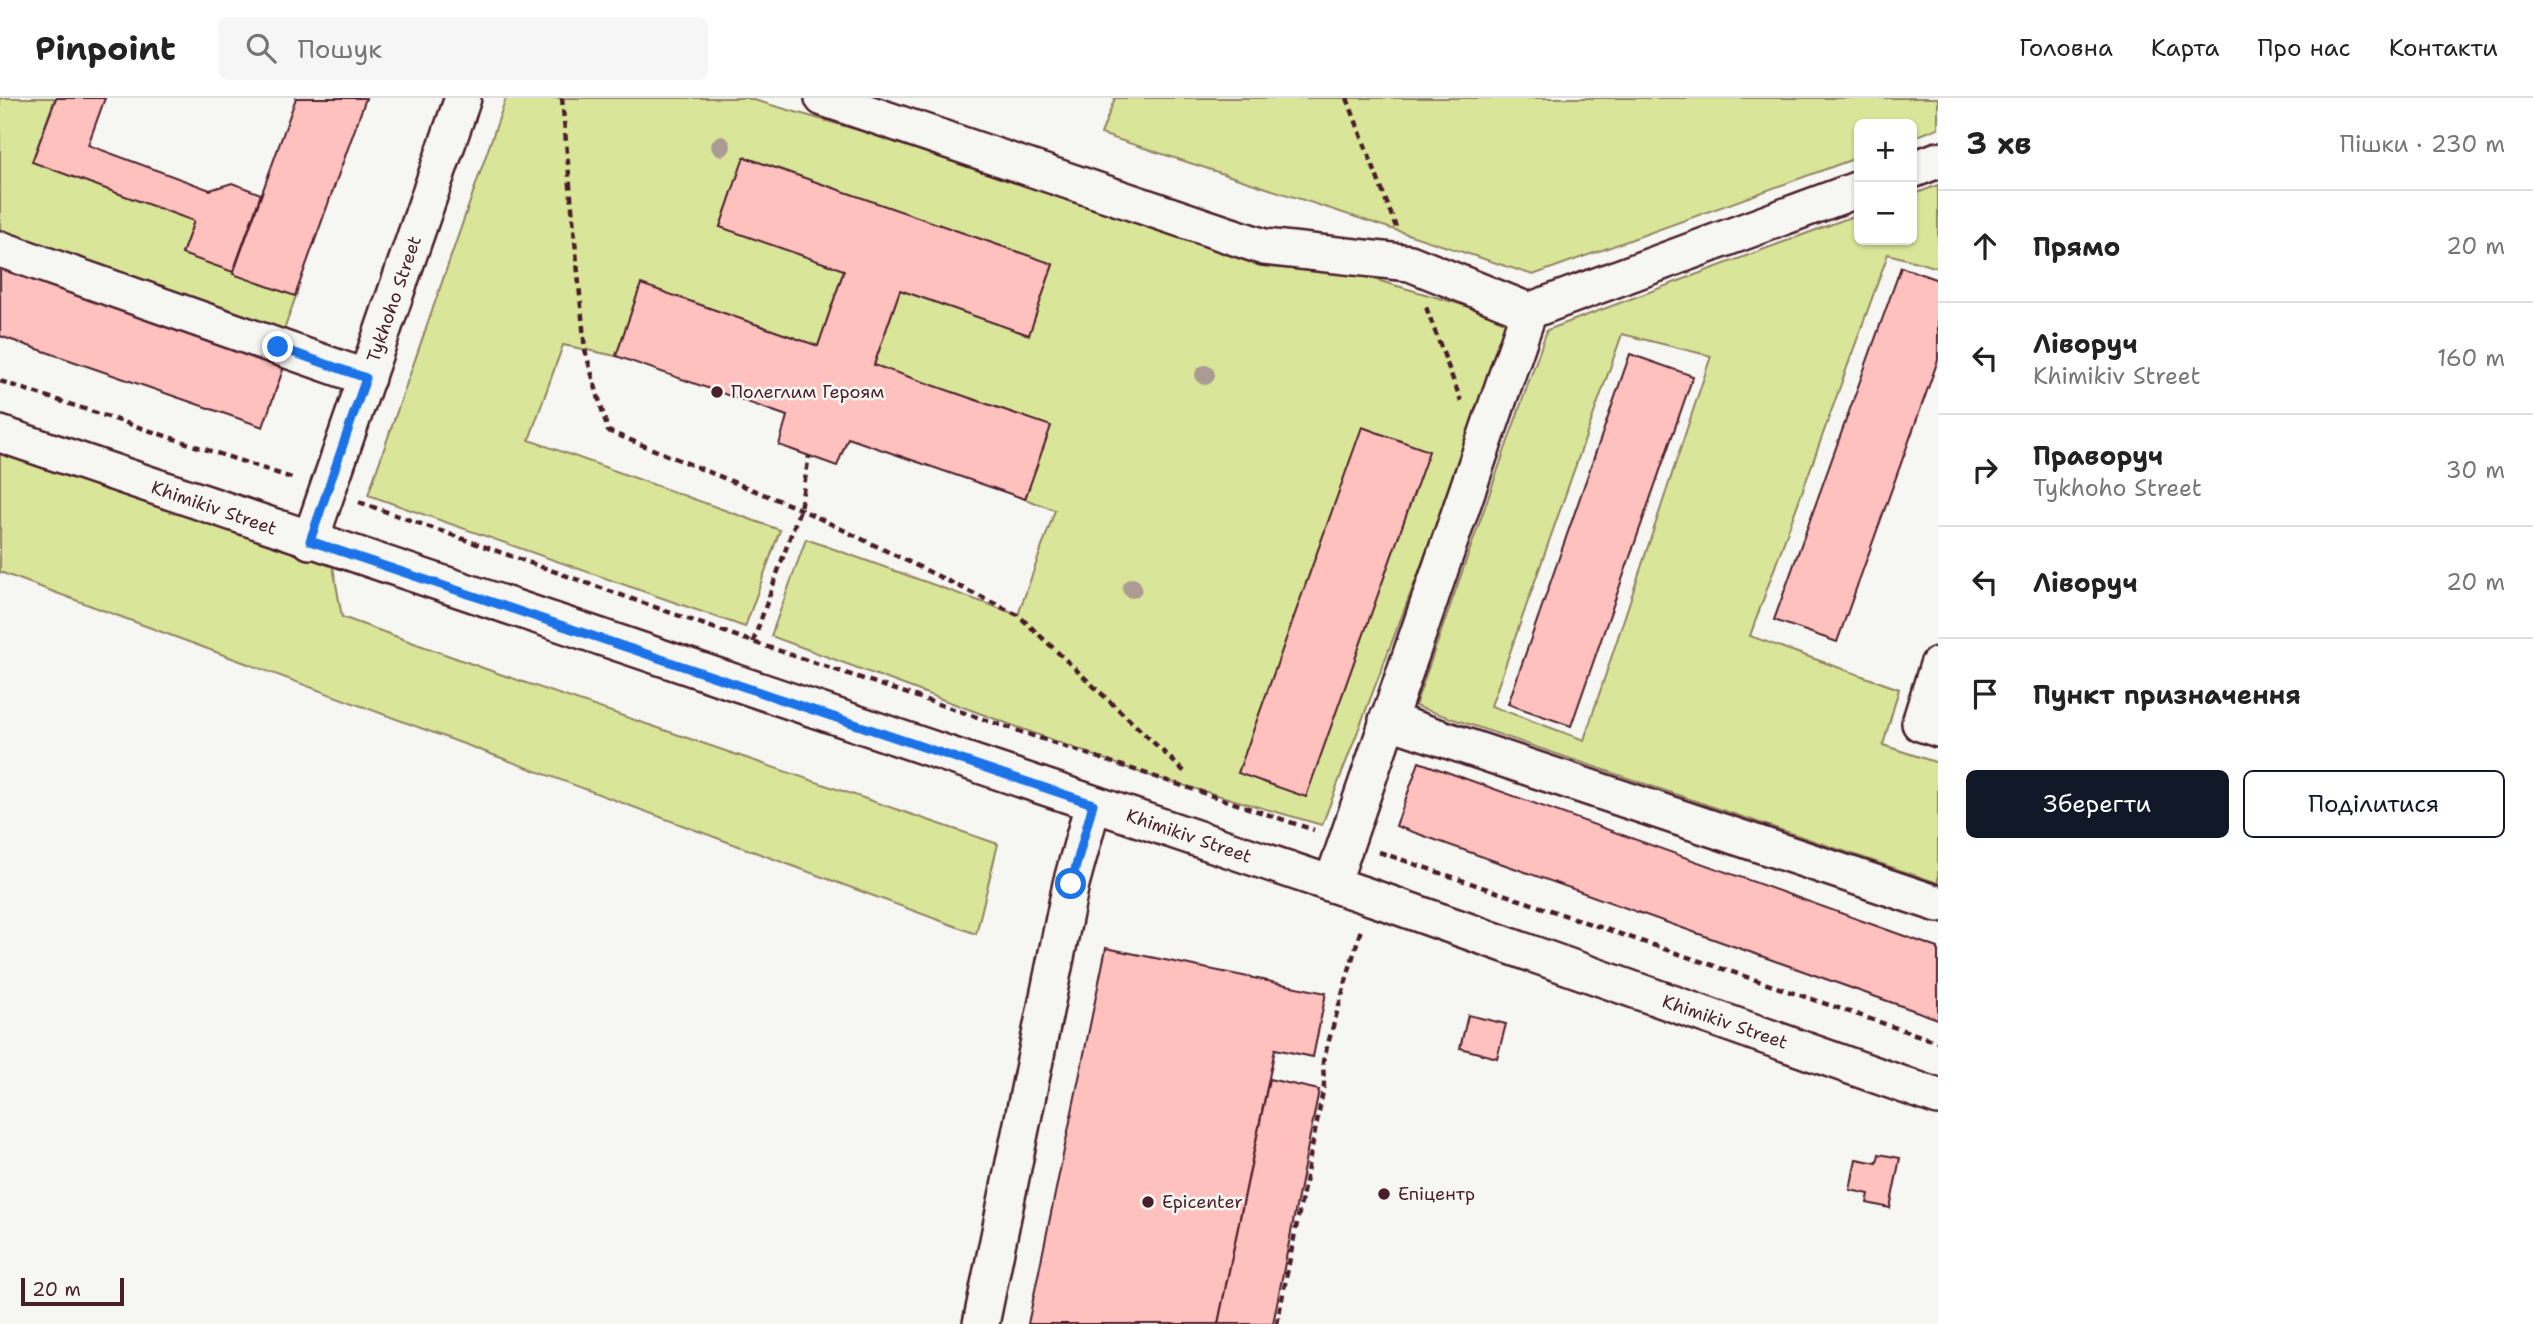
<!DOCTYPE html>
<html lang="uk">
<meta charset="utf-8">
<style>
body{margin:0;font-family:"Shantell Sans",sans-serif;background:#f6f6f6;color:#222}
.controls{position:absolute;right:21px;top:21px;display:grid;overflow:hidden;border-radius:10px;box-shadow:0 2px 5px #0004}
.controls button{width:63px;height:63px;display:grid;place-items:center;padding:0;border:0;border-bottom:2px solid #e0e0e0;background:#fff;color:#222;font:35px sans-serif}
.scale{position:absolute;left:21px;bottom:18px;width:103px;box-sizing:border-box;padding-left:7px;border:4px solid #4a1f2b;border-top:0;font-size:19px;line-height:24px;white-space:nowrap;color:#4a1f2b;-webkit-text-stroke:5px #f6f6f2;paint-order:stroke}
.stop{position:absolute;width:21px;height:21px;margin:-16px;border:5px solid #1a73e8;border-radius:50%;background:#fff}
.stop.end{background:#1a73e8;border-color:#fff;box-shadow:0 2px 7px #0008}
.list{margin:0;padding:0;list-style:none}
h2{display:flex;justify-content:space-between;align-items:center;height:91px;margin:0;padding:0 28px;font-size:30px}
h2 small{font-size:23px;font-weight:400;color:#767676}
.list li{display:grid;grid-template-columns:46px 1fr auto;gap:21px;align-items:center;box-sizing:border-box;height:112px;padding:0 28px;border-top:2px solid #e0e0e0}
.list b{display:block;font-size:26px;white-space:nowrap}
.list p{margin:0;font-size:23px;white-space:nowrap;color:#767676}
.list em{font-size:23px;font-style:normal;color:#767676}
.actions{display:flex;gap:14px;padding:21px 28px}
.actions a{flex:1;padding:16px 0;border:2px solid #111827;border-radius:10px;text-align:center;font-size:24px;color:#111827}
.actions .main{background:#111827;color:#fff}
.icon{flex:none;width:38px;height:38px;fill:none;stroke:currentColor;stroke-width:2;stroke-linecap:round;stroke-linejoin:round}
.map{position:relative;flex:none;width:1938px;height:1226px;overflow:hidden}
header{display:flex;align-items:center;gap:42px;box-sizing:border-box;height:98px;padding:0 35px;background:#fff;border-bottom:2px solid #e0e0e0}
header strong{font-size:33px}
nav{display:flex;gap:38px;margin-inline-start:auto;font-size:24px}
.search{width:490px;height:63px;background:#f6f6f6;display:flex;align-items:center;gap:18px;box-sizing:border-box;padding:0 24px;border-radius:10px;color:#767676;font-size:26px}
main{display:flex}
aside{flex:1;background:#fff}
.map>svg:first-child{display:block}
.green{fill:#d9e699;stroke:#928262;stroke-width:2;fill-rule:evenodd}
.building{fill:#fec1bd;stroke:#4a1f2b;stroke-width:2}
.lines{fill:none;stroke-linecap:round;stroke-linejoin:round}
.minor-casing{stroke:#4a1f2b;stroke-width:40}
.path{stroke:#4a1f2b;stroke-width:4.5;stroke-dasharray:7 5;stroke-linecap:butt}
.minor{stroke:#f6f6f2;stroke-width:35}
.tree{fill:#ab9b93}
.route{stroke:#1a73e8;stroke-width:9}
.poi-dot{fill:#4a1f2b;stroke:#f6f6f2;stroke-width:2.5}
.labels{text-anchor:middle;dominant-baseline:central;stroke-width:5;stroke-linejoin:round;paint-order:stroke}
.street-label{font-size:18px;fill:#4a1f2b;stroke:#f6f6f2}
.poi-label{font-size:18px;fill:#4a1f2b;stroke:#f6f6f2;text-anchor:start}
</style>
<header>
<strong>Pinpoint</strong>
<div class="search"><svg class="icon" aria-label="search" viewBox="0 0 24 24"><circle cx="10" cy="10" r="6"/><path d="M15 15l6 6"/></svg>Пошук</div>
<nav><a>Головна</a><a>Карта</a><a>Про нас</a><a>Контакти</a></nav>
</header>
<main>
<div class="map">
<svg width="1938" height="1226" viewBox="0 0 1938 1226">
<rect width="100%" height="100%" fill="#f6f6f2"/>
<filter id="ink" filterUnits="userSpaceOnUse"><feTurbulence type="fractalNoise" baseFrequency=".0143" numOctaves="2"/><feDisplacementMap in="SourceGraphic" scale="14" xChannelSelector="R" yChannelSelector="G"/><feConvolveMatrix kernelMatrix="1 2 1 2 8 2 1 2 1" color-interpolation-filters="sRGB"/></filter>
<g filter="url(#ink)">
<g class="green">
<polygon points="0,0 55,0 32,64 194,123 182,156 297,195 278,249 0,152"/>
<polygon points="506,0 747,0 1515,222 1322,727 1144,676 771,538 806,441 1018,517 1055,412 1025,401 1050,328 874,267 900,192 1028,237 1053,167 745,59 720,129 844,172 818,248 641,187 616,258 563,247 529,342 780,432 745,529 368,397"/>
<polygon points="1115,0 1938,0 1938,30 1912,40 1912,26 1859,26 1859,59 1533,177 1101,36"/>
<path d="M1938,87v83l-50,-14 -138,382 149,53 -16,56 55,18v120l-523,-177 132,-376 312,-116v26h53v-45zM1622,236l89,22 -127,384 -93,-34z"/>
<polygon points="0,348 332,463 342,519 497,575 998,746 976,836 0,474"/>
</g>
<g class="building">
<polygon points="56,0 105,0 88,47 210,92 232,85 261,96 233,174 182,156 194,123 32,64"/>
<polygon points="296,0 366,0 295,198 233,176"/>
<polygon points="744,59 1053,166 1029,237 900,192 874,267 1051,328 1025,401 848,340 837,368 779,347 787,318 616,258 641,186 818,248 844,172 720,129"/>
<polygon points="0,163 286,263 263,329 0,238"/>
<polygon points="1901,169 1938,182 1938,262 1837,544 1774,522"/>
<polygon points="1630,256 1693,278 1571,628 1508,606"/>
<polygon points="1362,329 1429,353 1306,699 1238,675"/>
<polygon points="1419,664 1938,850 1938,921 1396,728"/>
<polygon points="1106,850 1326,895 1313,959 1275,951 1218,1226 1028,1226"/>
<polygon points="1468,917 1506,926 1497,960 1460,950"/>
<polygon points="1269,981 1319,992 1273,1226 1218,1226"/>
<polygon points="1879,1056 1900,1060 1890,1110 1867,1105 1869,1096 1850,1092 1856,1061 1877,1065"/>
</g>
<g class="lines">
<g class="minor-casing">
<g id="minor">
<polyline points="823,0 1264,149 1410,165 1529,213 1859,91"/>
<polyline points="1912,72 1938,62"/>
<polyline points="0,151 367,280"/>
<polyline points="0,336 1388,805 1938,999"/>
<polyline points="310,443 463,0"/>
<polyline points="1938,567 1920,625 1938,631"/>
<polyline points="1387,622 1938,806"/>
<polyline points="1332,786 1529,213"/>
<polyline points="981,1226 1071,786 1093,706"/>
</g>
</g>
<g class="path">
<polyline points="562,0 585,252 608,333 800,411 1018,517 1187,676"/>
<polyline points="1347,0 1396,129"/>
<polyline points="1426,209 1461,303"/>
<polyline points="0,283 295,381"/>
<polyline points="359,404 753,544 1314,732"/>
<polyline points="753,544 800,411 809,358"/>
<polyline points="1379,754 1938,944"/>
<polyline points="1277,1226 1324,988 1323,963 1361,831"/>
</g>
<use href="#minor" class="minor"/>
</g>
<g class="tree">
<circle cx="721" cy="48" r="10"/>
<circle cx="1205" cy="277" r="10"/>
<circle cx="1132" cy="490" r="10"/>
</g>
</g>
<g class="lines" filter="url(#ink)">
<polyline class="route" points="278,249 366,280 310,443 1093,706 1071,786"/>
</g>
<g class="poi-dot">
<circle cx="717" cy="294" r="7"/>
<circle cx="1384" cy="1096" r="7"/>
<circle cx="1148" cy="1104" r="7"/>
</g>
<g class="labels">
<g class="street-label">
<text transform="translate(394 201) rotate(-71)">Tykhoho Street</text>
<text transform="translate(214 410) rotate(19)">Khimikiv Street</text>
<text transform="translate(1189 738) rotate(19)">Khimikiv Street</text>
<text transform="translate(1725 924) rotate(19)">Khimikiv Street</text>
</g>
<g class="poi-label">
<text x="731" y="294">Полеглим Героям</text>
<text x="1398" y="1096">Епіцентр</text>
<text x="1162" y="1104">Epicenter</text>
</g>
</g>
</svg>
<div class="controls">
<button>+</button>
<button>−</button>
</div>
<div class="scale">20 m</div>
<div class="stop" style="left:1071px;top:786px"></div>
<div class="stop end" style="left:278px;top:249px"></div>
</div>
<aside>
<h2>3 хв<small>Пішки · 230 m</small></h2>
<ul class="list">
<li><svg class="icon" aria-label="ahead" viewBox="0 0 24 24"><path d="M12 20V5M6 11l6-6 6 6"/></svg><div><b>Прямо</b></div><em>20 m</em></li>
<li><svg class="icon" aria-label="left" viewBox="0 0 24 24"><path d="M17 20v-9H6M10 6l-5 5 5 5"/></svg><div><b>Ліворуч</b><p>Khimikiv Street</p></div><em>160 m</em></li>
<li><svg class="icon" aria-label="right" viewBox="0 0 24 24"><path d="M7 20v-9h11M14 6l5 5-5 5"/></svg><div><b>Праворуч</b><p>Tykhoho Street</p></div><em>30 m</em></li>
<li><svg class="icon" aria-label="left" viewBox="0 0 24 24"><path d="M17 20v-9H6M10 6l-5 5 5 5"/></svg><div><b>Ліворуч</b></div><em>20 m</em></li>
<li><svg class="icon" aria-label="arrive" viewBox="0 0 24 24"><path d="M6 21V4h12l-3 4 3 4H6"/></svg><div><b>Пункт призначення</b></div></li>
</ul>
<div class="actions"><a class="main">Зберегти</a><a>Поділитися</a></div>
</aside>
</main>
